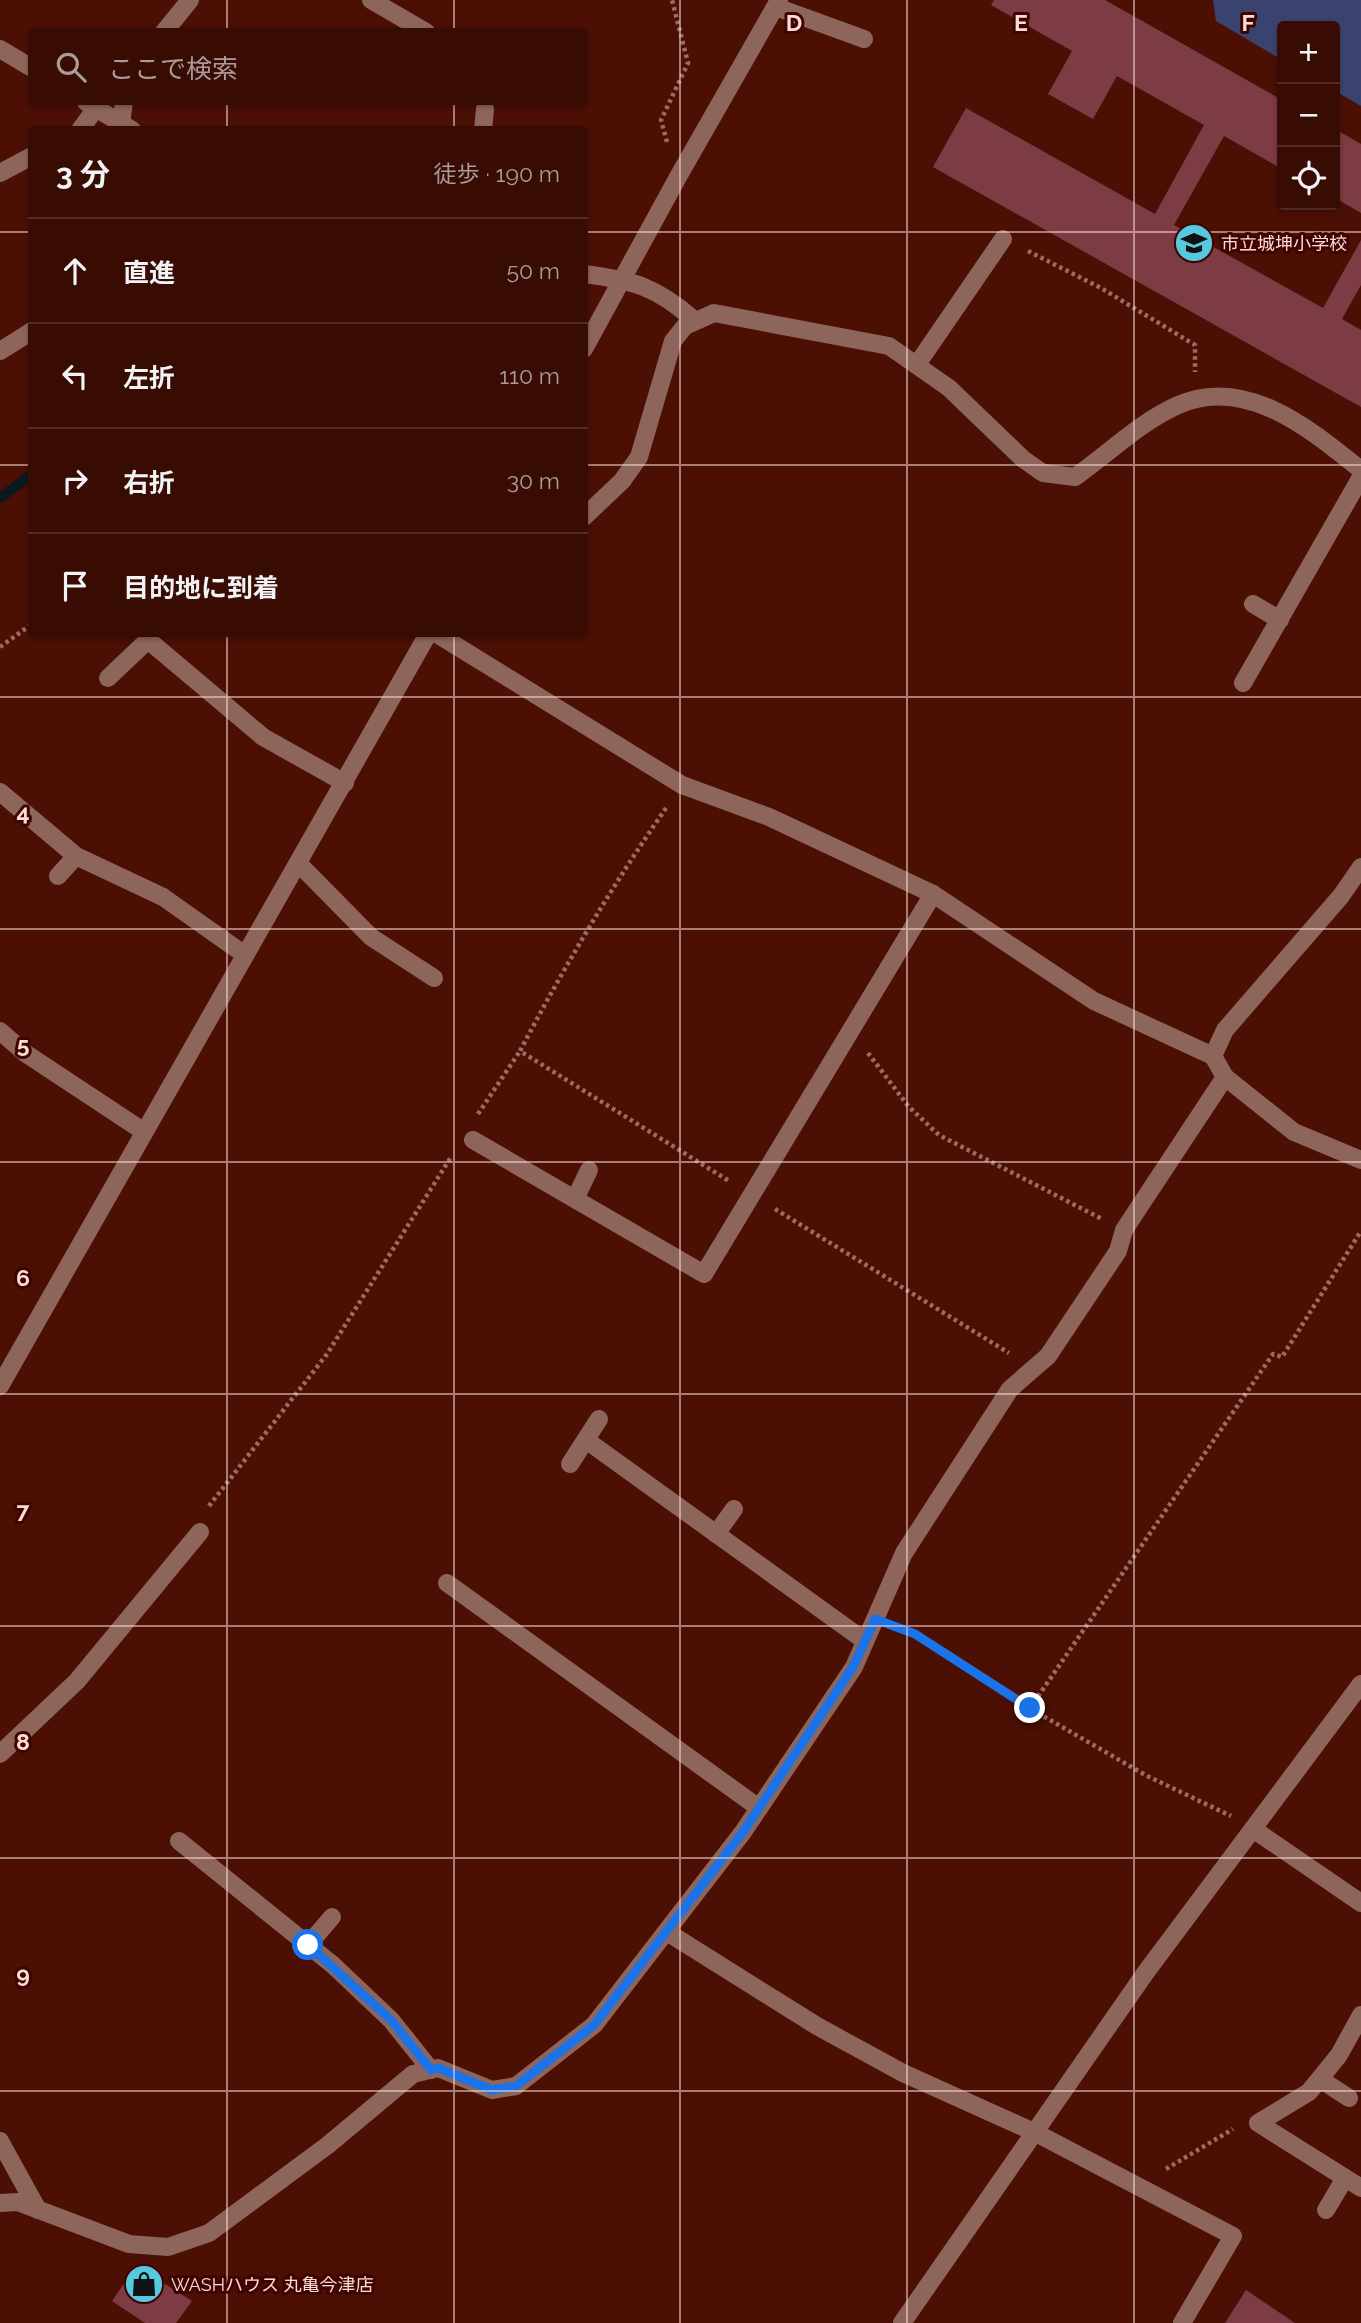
<!DOCTYPE html>
<html lang="ja">
<meta charset="utf-8">
<style>
body{margin:0;font-family:Raleway,"Noto Sans JP",sans-serif;background:#431912;color:#f1f3f6}
.controls{position:absolute;right:21px;top:21px;display:grid;overflow:hidden;border-radius:7px;box-shadow:0 2px 5px #0004}
.controls button{width:63px;height:63px;display:grid;place-items:center;padding:0;border:0;border-bottom:2px solid #522b25;background:#380b03;color:#f1f3f6;font:35px sans-serif}
.stop{position:absolute;width:21px;height:21px;margin:-16px;border:5px solid #1a73e8;border-radius:50%;background:#fff}
.stop.end{background:#1a73e8;border-color:#fff;box-shadow:0 2px 7px #0008}
.list{margin:0;padding:0;list-style:none}
h2{display:flex;justify-content:space-between;align-items:center;height:91px;margin:0;padding:0 28px;font-size:30px}
h2 small{font-size:23px;font-weight:400;color:#ab9b9a}
.list li{display:grid;grid-template-columns:46px 1fr auto;gap:21px;align-items:center;box-sizing:border-box;height:105px;padding:0 28px;border-top:2px solid #522b25}
.list b{display:block;font-size:26px;white-space:nowrap}
.list em{font-size:23px;font-style:normal;color:#ab9b9a}
.icon{flex:none;width:38px;height:38px;fill:none;stroke:currentColor;stroke-width:2;stroke-linecap:round;stroke-linejoin:round}
.map{position:relative;flex:none;width:1361px;height:2323px;overflow:hidden}
.search{position:absolute;background:#380b03;box-shadow:0 2px 5px #0004;left:28px;top:28px;width:560px;height:77px;display:flex;align-items:center;gap:18px;box-sizing:border-box;padding:0 24px;border-radius:7px;color:#ab9b9a;font-size:26px}
.panel{position:absolute;background:#380b03;box-shadow:0 2px 5px #0004;left:28px;top:126px;width:560px;height:511px;border-radius:7px}
.map>svg:first-child{display:block}
.green{fill:#3a436f}
.lines{fill:none;stroke-linecap:round;stroke-linejoin:round}
.stream{stroke:#08191d;stroke-width:10}
.building{fill:#7d3b43}
.path{stroke:#9b6c62;stroke-width:4.5;stroke-dasharray:3.5 3.5;stroke-linecap:butt}
.minor{stroke:#8e655b;stroke-width:18}
.route{stroke:#1a73e8;stroke-width:9}
.grid{fill:none;stroke:#fbdbd4;stroke-width:2;stroke-opacity:0.55}
.labels{text-anchor:middle;dominant-baseline:central;stroke-width:6;stroke-linejoin:round;paint-order:stroke}
.poi-label{font-size:18px;fill:#fbdbd4;stroke:#3f0300;text-anchor:start}
.grid-label{font-size:23px;text-anchor:middle;font-weight:bold;fill:#fbdbd4;stroke:#3f0300;stroke-width:6;stroke-linejoin:round;paint-order:stroke}
</style>
<div class="map">
<svg width="1361" height="2323" viewBox="0 0 1361 2323">
<rect width="100%" height="100%" fill="#4b0f04"/>
<polygon class="green" points="1213,0 1361,0 1361,106 1335,91 1335,26 1282,26 1282,60 1216,21"/>
<g class="lines">
<polyline class="stream" points="0,498 32,474"/>
</g>
<g class="building">
<polygon points="994,0 1105,0 1282,100 1282,169 1224,136 1174,225 1323,308 1361,240 1361,285 1342,319 1361,330 1361,407 933,167 966,108 1155,214 1204,125 1117,76 1093,119 1048,94 1072,51 991,5"/>
<polygon points="1335,129 1361,144 1361,213 1335,198"/>
<polygon points="136,2266 192,2301 176,2323 145,2323 112,2301"/>
<polygon points="1246,2290 1295,2323 1225,2323"/>
</g>
<g class="lines">
<g class="path">
<polyline points="667,142 661,120 688,63 672,0"/>
<polyline points="1028,251 1101,288 1195,345 1195,372"/>
<polyline points="0,647 32,624"/>
<path d="M666,808c-54,78 -102,159 -146,243l209,130"/>
<polyline points="868,1053 909,1107 939,1135 1102,1219"/>
<polyline points="478,1114 520,1051"/>
<polyline points="775,1209 1009,1353"/>
<polyline points="209,1506 327,1354 451,1157"/>
<polyline points="901,1629 915,1634 1038,1713 1147,1776 1231,1816"/>
<polyline points="1030,1708 1273,1354 1282,1357 1361,1231"/>
<polyline points="1166,2169 1233,2129"/>
</g>
<g class="minor">
<polyline points="371,0 426,32"/>
<polyline points="776,7 864,39"/>
<polyline points="164,32 190,0"/>
<polyline points="0,49 32,68"/>
<polyline points="86,102 132,130"/>
<polyline points="121,123 124,102"/>
<polyline points="80,130 96,108"/>
<polyline points="483,130 485,109"/>
<polyline points="0,173 32,156"/>
<path d="M584,274c49,6 73,13 110,46"/>
<polyline points="584,349 678,177 779,0"/>
<polyline points="0,351 32,331"/>
<polyline points="918,363 1003,239"/>
<path d="M584,517l38,-36 17,-24 34,-116 12,-15 29,-13 175,33 60,42 74,71 20,14 32,4c33,-23 64,-54 101,-71 69,-32 134,23 185,64"/>
<polyline points="1253,604 1280,620"/>
<polyline points="437,634 682,785 769,817 933,894 1094,1001 1213,1056 1225,1077 1294,1132 1361,1160"/>
<polyline points="108,678 148,640 263,737 345,783"/>
<polyline points="1243,683 1361,477"/>
<polyline points="0,792 76,856 163,897 245,955"/>
<polyline points="298,863 371,937 434,978"/>
<polyline points="58,876 76,856"/>
<polyline points="0,1031 25,1053 143,1131"/>
<polyline points="1213,1056 1225,1030 1341,896 1361,867"/>
<polyline points="473,1140 704,1274 933,894"/>
<polyline points="575,1199 589,1170"/>
<polyline points="0,1386 428,634"/>
<polyline points="586,1440 865,1641"/>
<polyline points="570,1464 599,1419"/>
<polyline points="716,1534 734,1509"/>
<polyline points="447,1583 759,1808"/>
<polyline points="0,1754 77,1681 200,1532"/>
<polyline points="1253,1829 1361,1903"/>
<polyline points="179,1841 333,1965 391,2020 431,2070"/>
<polyline points="667,1932 817,2026 903,2073 1036,2133 1233,2236 1182,2323"/>
<polyline points="308,1945 332,1917"/>
<polyline points="1361,2015 1339,2055 1309,2092 1258,2123 1361,2188"/>
<polyline points="1320,2079 1349,2098"/>
<polyline points="0,2141 38,2210"/>
<polyline points="0,2203 18,2202 129,2244 168,2247 209,2233 328,2145 413,2074 438,2068 492,2090 516,2086 594,2025 743,1832 854,1667 904,1553 1010,1389 1048,1356 1118,1251 1124,1230 1225,1077"/>
<polyline points="1326,2210 1345,2178"/>
<polyline points="902,2323 1146,1972 1361,1684"/>
</g>
</g>
<g class="lines">
<polyline class="route" points="308,1945 391,2020 431,2070 438,2068 492,2090 516,2086 594,2025 743,1832 853,1667 875,1619 915,1634 1030,1708"/>
</g>
<path class="grid" d="M227,0v32M454,0v32M680,0v2323M907,0v2323M1134,0v2323M227,102v28M454,102v28M0,232h32M584,232h777M0,465h32M584,465h777M227,634v1689M454,634v1689M0,697h1361M0,929h1361M0,1162h1361M0,1394h1361M0,1626h1361M0,1858h1361M0,2091h1361"/>
<defs>
<g id="school-disc" transform="scale(2.0125)"><circle r="9.5" fill="#56c9e1" stroke="#3f0300"/><path d="M0-5L7-2L0 1L-7-2ZM-4 1L0 2.5L4 1V4Q0 6-4 4Z" fill="#111"/></g>
<g id="shop-disc" transform="scale(2.0125)"><circle r="9.5" fill="#56c9e1" stroke="#3f0300"/><path d="M-5-2.5h2.3a2.7 3.5 0 0 1 5.4 0H5L5.5 6h-11ZM-1.5-2.5h3a1.5 2.3 0 0 0-3 0Z" fill="#111"/></g>
</defs>
<g fill-rule="evenodd">
<use href="#school-disc" x="1194" y="243"/>
<use href="#shop-disc" x="144" y="2284"/>
</g>
<g class="labels">
<g class="poi-label">
<text x="1221" y="243">市立城坤小学校</text>
<text x="171" y="2284">WASHハウス 丸亀今津店</text>
</g>
</g>
<g class="grid-label">
<text x="794" y="31">D</text>
<text x="1021" y="31">E</text>
<text x="1248" y="31">F</text>
<text x="23" y="821">4</text>
<text x="23" y="1053">5</text>
<text x="23" y="1286">6</text>
<text x="23" y="1518">7</text>
<text x="23" y="1750">8</text>
<text x="23" y="1983">9</text>
</g>
</svg>
<div class="controls">
<button>+</button>
<button>−</button>
<button><svg class="icon" aria-label="locate" viewBox="0 0 24 24"><circle cx="12" cy="12" r="6"/><path d="M12 2v4M12 18v4M2 12h4M18 12h4"/></svg></button>
</div>
<div class="stop" style="left:308px;top:1945px"></div>
<div class="stop end" style="left:1030px;top:1708px"></div>
<div class="search"><svg class="icon" aria-label="search" viewBox="0 0 24 24"><circle cx="10" cy="10" r="6"/><path d="M15 15l6 6"/></svg>ここで検索</div>
<section class="panel">
<h2>3 分<small>徒歩 · 190 m</small></h2>
<ul class="list">
<li><svg class="icon" aria-label="ahead" viewBox="0 0 24 24"><path d="M12 20V5M6 11l6-6 6 6"/></svg><div><b>直進</b></div><em>50 m</em></li>
<li><svg class="icon" aria-label="left" viewBox="0 0 24 24"><path d="M17 20v-9H6M10 6l-5 5 5 5"/></svg><div><b>左折</b></div><em>110 m</em></li>
<li><svg class="icon" aria-label="right" viewBox="0 0 24 24"><path d="M7 20v-9h11M14 6l5 5-5 5"/></svg><div><b>右折</b></div><em>30 m</em></li>
<li><svg class="icon" aria-label="arrive" viewBox="0 0 24 24"><path d="M6 21V4h12l-3 4 3 4H6"/></svg><div><b>目的地に到着</b></div></li>
</ul>
</section>
</div>
